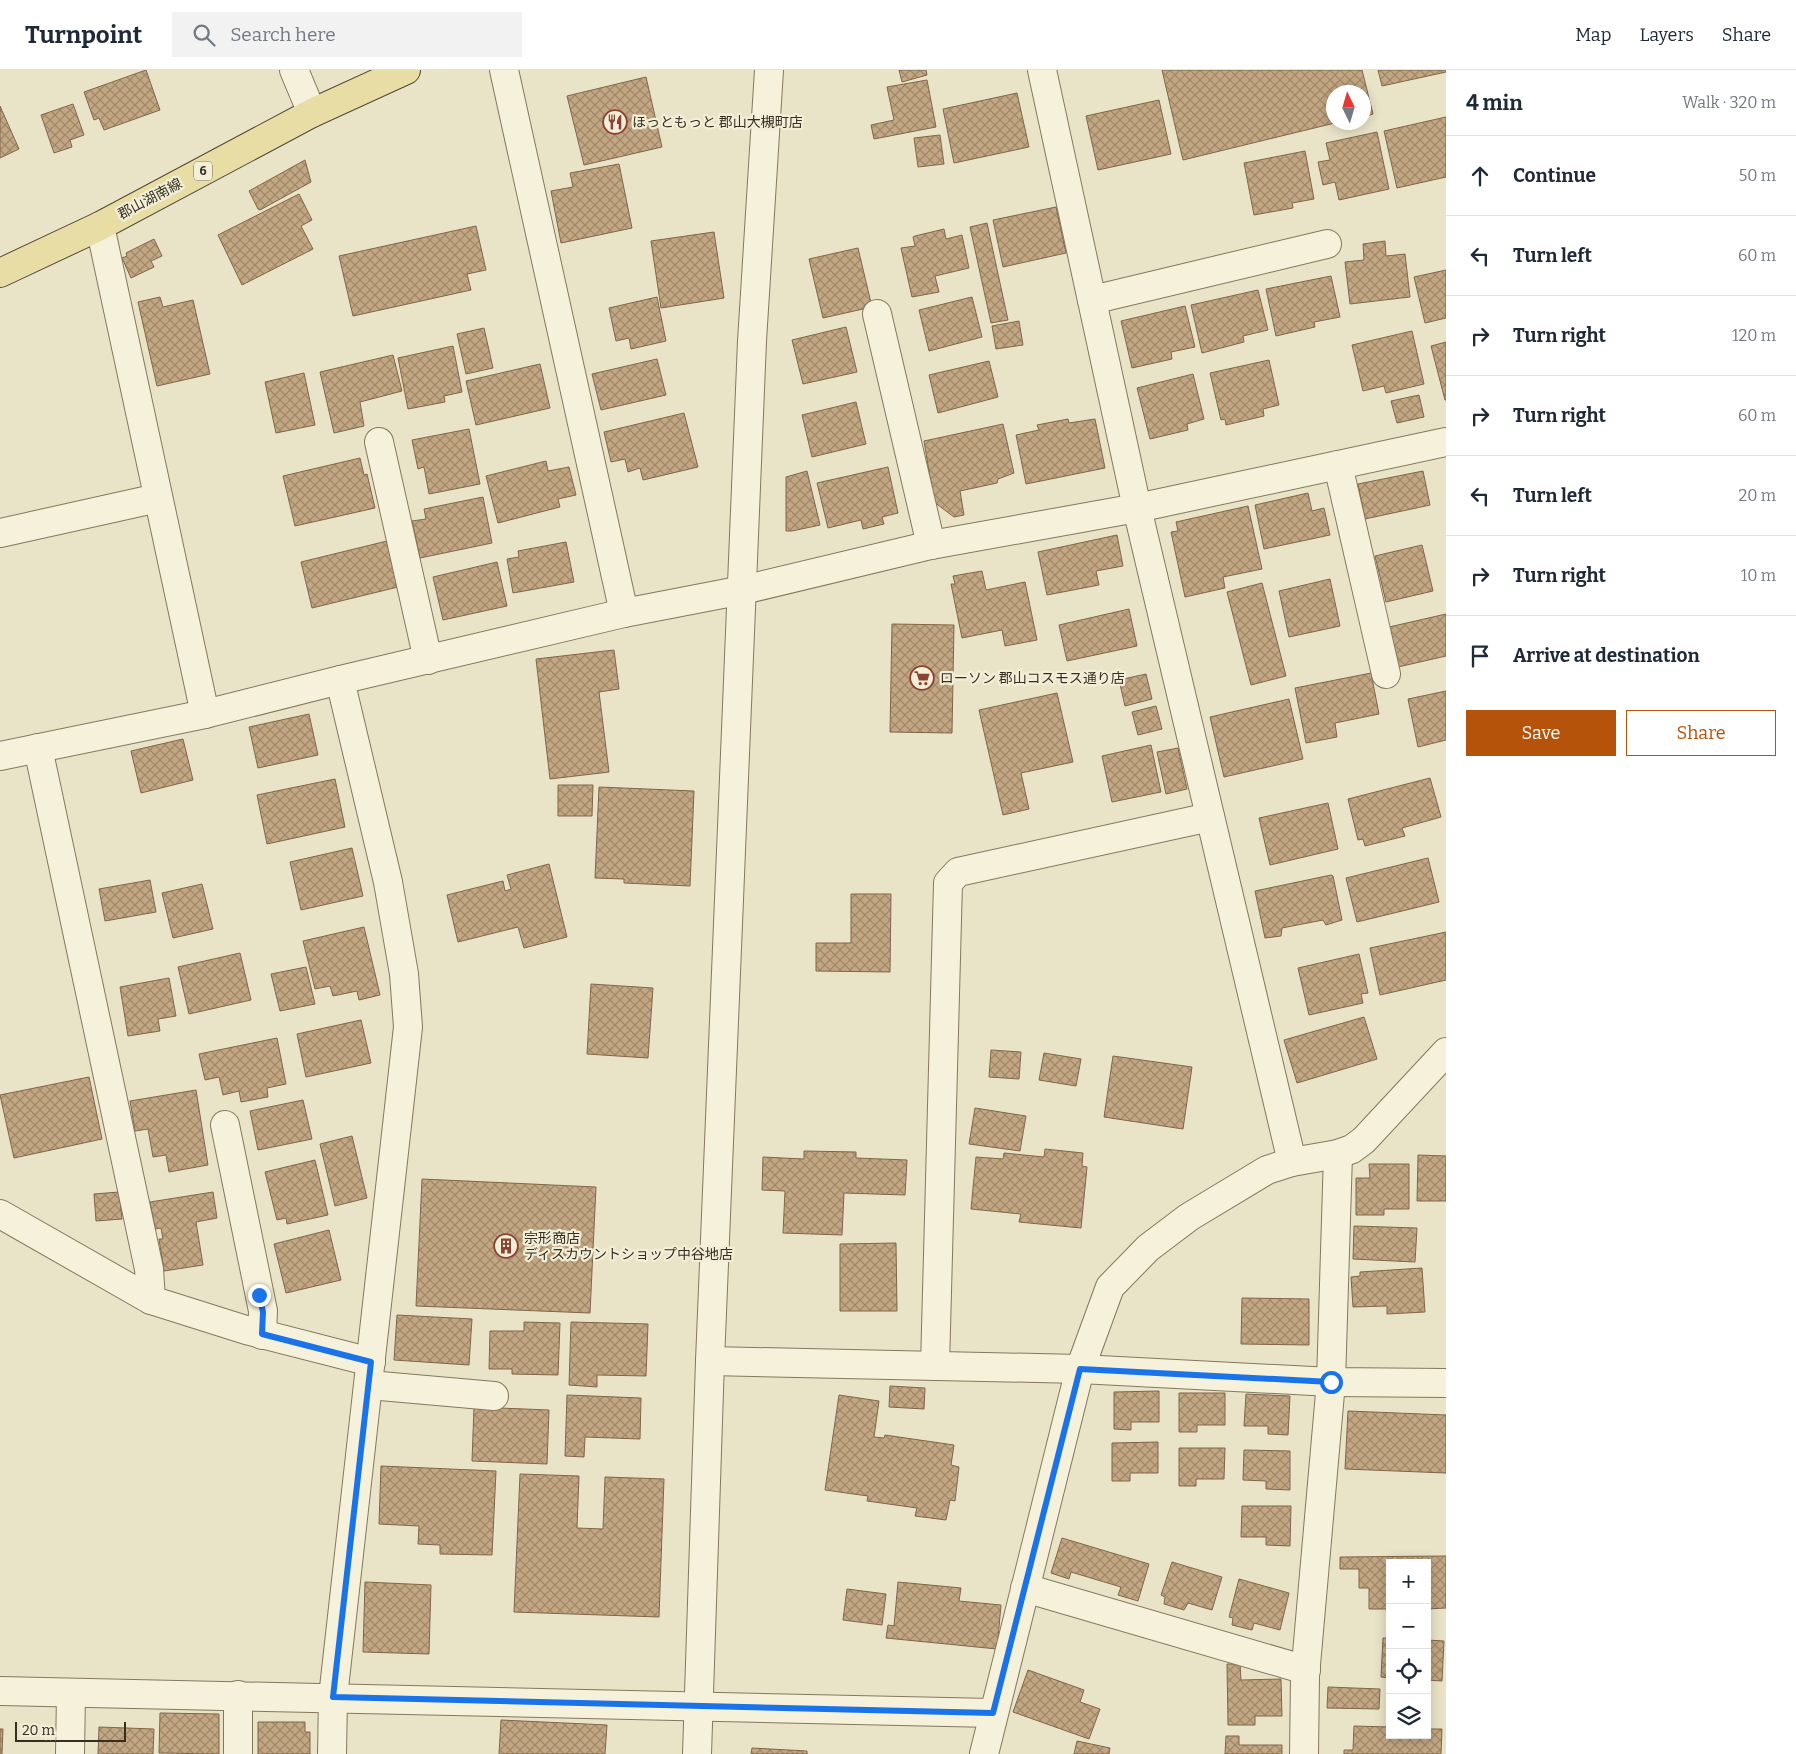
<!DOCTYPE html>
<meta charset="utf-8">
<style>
body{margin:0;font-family:Bitter,"Noto Sans JP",serif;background:#f2f2f3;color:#1f2937}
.controls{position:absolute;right:15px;bottom:15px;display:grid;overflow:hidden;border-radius:0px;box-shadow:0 2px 12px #0003}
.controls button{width:45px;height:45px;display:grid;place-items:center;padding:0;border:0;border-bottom:1px solid #e0e1e3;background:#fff;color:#1f2937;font:25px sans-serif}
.compass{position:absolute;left:1326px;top:15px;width:45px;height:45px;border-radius:50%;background:#fff;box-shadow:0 2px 12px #0003;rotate:355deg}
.scale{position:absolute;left:15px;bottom:12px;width:111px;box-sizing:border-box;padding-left:5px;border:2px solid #352e21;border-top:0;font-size:14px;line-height:18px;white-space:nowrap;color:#352e21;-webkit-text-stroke:4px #f2eed7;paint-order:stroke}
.stop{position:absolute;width:15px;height:15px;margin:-11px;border:4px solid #1a73e8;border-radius:50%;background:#fff}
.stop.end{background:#1a73e8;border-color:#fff;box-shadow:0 1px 5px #0008}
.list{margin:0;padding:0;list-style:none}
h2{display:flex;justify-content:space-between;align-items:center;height:65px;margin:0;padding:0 20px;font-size:21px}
h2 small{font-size:16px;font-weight:400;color:#747a83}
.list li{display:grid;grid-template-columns:32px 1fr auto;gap:15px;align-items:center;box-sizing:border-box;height:80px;padding:0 20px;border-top:1px solid #e0e1e3}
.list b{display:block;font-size:19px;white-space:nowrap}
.list em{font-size:16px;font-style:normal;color:#747a83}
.actions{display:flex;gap:10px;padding:15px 20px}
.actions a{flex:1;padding:11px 0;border:1px solid #b45309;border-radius:0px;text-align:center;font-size:18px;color:#b45309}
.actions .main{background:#b45309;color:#fff}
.icon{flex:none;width:28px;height:28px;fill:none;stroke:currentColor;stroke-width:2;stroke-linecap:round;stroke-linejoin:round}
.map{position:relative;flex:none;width:1446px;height:1684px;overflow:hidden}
header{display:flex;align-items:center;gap:30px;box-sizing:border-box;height:70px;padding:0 25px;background:#fff;border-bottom:1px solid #e0e1e3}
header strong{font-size:24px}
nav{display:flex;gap:28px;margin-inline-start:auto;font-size:18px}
.search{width:350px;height:45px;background:#f2f2f3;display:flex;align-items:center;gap:12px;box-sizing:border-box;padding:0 18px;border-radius:0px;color:#747a83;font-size:19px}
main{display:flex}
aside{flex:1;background:#fff}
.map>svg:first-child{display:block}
.building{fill:url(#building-cross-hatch);stroke:#806648}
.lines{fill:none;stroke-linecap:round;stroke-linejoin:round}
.minor-casing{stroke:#83785f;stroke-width:30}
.major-casing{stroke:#524633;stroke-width:30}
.minor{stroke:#f5f1da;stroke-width:28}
.major{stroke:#e8dda5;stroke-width:28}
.route{stroke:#1a73e8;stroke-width:6}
.labels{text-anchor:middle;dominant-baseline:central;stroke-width:4.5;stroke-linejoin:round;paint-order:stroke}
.shield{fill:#f2eed7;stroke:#6e6858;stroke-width:1}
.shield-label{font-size:12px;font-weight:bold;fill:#352e21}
.poi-label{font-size:14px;fill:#352e21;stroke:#f2eed7;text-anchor:start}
.street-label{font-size:14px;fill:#352e21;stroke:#f2eed7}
</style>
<header>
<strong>Turnpoint</strong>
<div class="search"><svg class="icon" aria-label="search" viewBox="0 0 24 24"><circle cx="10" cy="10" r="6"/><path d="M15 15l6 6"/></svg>Search here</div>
<nav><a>Map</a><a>Layers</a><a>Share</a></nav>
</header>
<main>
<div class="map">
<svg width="1446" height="1684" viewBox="0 0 1446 1684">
<defs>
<pattern id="building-cross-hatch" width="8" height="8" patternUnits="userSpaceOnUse" patternTransform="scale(1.25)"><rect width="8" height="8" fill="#c3a782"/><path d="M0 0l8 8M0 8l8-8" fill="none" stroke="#9f886a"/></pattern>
</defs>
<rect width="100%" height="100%" fill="#e9e4c8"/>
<g class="building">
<polygon points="146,0 160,40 104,60 99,48 94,50 84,22"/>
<polygon points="899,0 926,0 927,5 902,12"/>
<polygon points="1162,0 1362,0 1373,44 1364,47 1364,22 1334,22 1334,52 1339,52 1183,90"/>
<polygon points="1378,0 1446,0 1446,2 1382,16"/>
<polygon points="646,7 662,77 584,95 567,26"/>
<polygon points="927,10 936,57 874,69 871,55 894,50 887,17"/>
<polygon points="1017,23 1029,77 954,93 943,39"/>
<polygon points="1159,30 1171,84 1098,100 1086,46"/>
<polygon points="73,34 84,65 70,70 72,77 54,83 41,45"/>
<polygon points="0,36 19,79 0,88"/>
<polygon points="1446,47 1446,107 1397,118 1384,61"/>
<polygon points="1377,62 1389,119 1339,130 1335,112 1323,115 1318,92 1330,90 1326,73"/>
<polygon points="940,65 944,94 918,97 914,68"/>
<polygon points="1305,81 1314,129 1292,133 1293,138 1254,145 1244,93"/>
<polygon points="305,90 311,112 260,140 258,139 249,121"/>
<polygon points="619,94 632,158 561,173 551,121 573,117 570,103"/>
<polygon points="299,124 312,150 301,156 313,179 242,215 218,165"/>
<polygon points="1056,137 1066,183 1003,197 993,150"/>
<polygon points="987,153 1008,250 991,253 970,157"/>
<polygon points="476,156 486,200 467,204 471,220 353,246 339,186"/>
<polygon points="944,159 946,169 962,165 969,198 935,206 939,222 912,227 901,178 915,176 913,167 915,166"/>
<polygon points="714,162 724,228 661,238 651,171"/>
<polygon points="154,169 162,186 151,191 154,197 131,208 122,188 127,186 126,183"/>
<polygon points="1385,171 1386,186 1405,184 1410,227 1350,234 1345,192 1364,190 1363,174"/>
<polygon points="858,178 872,237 823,248 809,189"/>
<polygon points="1446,200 1446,248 1425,253 1414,207"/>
<polygon points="1331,206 1340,247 1314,252 1315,257 1276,266 1266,219"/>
<polygon points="1258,220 1268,260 1243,266 1244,272 1202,283 1191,235"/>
<polygon points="160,227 163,237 193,230 210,304 157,316 138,232"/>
<polygon points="657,227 666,271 631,279 629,268 616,271 609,238"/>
<polygon points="972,227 982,267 929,281 919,240"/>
<polygon points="1185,236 1195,277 1171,282 1172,289 1132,298 1121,251"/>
<polygon points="1019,251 1023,275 996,279 992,256"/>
<polygon points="846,257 857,302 803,314 792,270"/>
<polygon points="484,258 493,298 466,304 457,264"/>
<polygon points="1412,261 1424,314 1386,323 1384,316 1363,321 1352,275"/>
<polygon points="1446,272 1446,330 1445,330 1431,276"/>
<polygon points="453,276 462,322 444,326 445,332 408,339 398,288"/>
<polygon points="393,285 402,321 360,332 364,356 334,363 320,302"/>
<polygon points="657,289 666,325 601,340 592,304"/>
<polygon points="1269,290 1279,335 1263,339 1264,346 1226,355 1225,349 1221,350 1210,303"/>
<polygon points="989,291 998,327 938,343 929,305"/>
<polygon points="540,294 550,338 476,355 466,311"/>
<polygon points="304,303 315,355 276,363 265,312"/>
<polygon points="1193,304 1204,349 1187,354 1188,360 1150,369 1137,318"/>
<polygon points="1419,325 1424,347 1397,353 1391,331"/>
<polygon points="856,332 866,374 812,387 802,345"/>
<polygon points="684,343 698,397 643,410 640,398 628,402 625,389 611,392 604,362"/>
<polygon points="1068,349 1069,353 1095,349 1105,398 1026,414 1016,365 1039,360 1037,355"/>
<polygon points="1003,354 1014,403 998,409 997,413 960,421 964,445 954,447 934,432 924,371"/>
<polygon points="469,359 480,414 429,424 424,397 418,399 412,370"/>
<polygon points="360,388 364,405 367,404 375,438 295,456 283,406"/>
<polygon points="546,391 548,401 569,397 576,425 558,429 560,437 498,453 486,406"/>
<polygon points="888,397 898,443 882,447 884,454 863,459 861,450 828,458 817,413"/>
<polygon points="807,401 820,455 792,461 786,461 786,407"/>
<polygon points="1423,401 1430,435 1365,449 1358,414"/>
<polygon points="1308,423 1312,441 1324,438 1330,465 1264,479 1255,435"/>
<polygon points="483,427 492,473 420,488 412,451 426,449 424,439"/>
<polygon points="1248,436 1262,499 1223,507 1225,518 1185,527 1171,462 1178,461 1176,452"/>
<polygon points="1117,465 1123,496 1096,501 1099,515 1047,525 1038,482"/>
<polygon points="387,471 398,517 312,538 301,492"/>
<polygon points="566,472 574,512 513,523 507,489 519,487 518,481"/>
<polygon points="1422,475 1433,521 1386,532 1375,486"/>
<polygon points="497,492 507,536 443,550 433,507"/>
<polygon points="982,501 986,520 1025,512 1037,570 1005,576 1002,560 962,568 951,514 955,514 953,506"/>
<polygon points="1330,509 1340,556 1289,567 1279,521"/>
<polygon points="1262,513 1286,606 1251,615 1227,522"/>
<polygon points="1129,539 1137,576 1067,591 1059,555"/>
<polygon points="1446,544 1446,586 1398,597 1389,557"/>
<polygon points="892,554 954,555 952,663 890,662"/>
<polygon points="614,580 619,619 599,622 609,702 550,709 536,589"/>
<polygon points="1371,603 1379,644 1335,653 1337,667 1306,673 1295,618"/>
<polygon points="1146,604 1152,629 1125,636 1119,610"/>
<polygon points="1446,621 1446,670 1418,677 1408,629"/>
<polygon points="1057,623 1073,692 1021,703 1029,739 1003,745 979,640"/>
<polygon points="1289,629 1303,689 1224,707 1210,647"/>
<polygon points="1156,636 1162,659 1138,665 1132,642"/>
<polygon points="309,644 318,685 258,698 249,657"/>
<polygon points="183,669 193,710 141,723 131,681"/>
<polygon points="1151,675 1161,722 1112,732 1102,686"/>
<polygon points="1178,678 1187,719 1166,724 1157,682"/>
<polygon points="1430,708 1441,747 1402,758 1405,766 1365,776 1363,769 1358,770 1348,729"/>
<polygon points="335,709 345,757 267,774 257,725"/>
<polygon points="558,715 593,715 592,746 558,746"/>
<polygon points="599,717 694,721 690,816 624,813 624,809 595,808"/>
<polygon points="1328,733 1338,779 1270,795 1259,748"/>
<polygon points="352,778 363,826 301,840 290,792"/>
<polygon points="1428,788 1439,832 1357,852 1346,808"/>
<polygon points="549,794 567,867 524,878 518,857 458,872 447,825 503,811 505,821 511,819 507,805"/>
<polygon points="1331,805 1333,806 1342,850 1326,855 1323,850 1282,858 1281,866 1265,868 1255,821"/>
<polygon points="150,810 156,842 105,851 99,819"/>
<polygon points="202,814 213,859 173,868 162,823"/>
<polygon points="851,824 891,824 890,902 816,901 816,873 851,873"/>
<polygon points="364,857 380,925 359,930 357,921 333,926 330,916 315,919 303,871"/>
<polygon points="1446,862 1446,910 1380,925 1370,878"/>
<polygon points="240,883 251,930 189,944 178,897"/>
<polygon points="1359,884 1368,923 1361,924 1363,933 1309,945 1298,898"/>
<polygon points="306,897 315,934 280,941 271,904"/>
<polygon points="169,908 176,946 158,949 160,961 128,966 120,917"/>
<polygon points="591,914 653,918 648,988 587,984"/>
<polygon points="1364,947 1377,989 1297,1013 1284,970"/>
<polygon points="361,950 371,993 306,1007 297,964"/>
<polygon points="277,968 286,1014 267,1018 268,1027 241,1032 239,1021 223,1025 219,1007 205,1010 199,984"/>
<polygon points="991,980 1021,982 1019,1009 989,1007"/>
<polygon points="1044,983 1081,989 1076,1016 1039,1010"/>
<polygon points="1113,986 1192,997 1183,1059 1104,1047"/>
<polygon points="89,1007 102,1069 14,1088 0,1025"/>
<polygon points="196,1020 208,1095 169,1102 166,1085 153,1087 148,1059 135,1061 130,1031"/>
<polygon points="303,1030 312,1069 258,1080 250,1041"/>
<polygon points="975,1038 1026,1046 1020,1081 969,1074"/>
<polygon points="352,1066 367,1128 335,1136 320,1074"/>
<polygon points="1045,1079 1083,1083 1082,1096 1087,1097 1081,1158 1019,1152 1021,1144 971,1139 976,1087 1003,1089 1004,1083 1044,1087"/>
<polygon points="804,1081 856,1082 856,1088 907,1090 905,1125 844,1123 842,1165 783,1163 785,1121 762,1120 763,1087 804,1089"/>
<polygon points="1418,1085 1446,1086 1446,1131 1417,1131"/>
<polygon points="315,1090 328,1145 287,1154 286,1148 277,1150 265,1102"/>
<polygon points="1369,1094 1409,1094 1409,1139 1384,1139 1384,1145 1356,1145 1356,1108 1370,1108"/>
<polygon points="422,1109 596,1117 590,1243 416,1236"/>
<polygon points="119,1122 122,1149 96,1151 94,1124"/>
<polygon points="213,1122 217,1148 196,1152 203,1195 164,1201 159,1169 163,1169 161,1158 155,1159 150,1132"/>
<polygon points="1354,1156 1417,1158 1415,1192 1353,1189"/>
<polygon points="329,1160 341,1210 286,1223 274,1174"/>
<polygon points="896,1173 897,1241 840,1241 840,1174"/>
<polygon points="1422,1198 1425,1242 1387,1244 1387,1236 1353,1237 1351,1207 1360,1206 1360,1202"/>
<polygon points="1242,1228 1309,1229 1309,1275 1241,1274"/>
<polygon points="397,1245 472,1249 469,1295 394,1290"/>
<polygon points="524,1252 560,1253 558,1305 512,1304 512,1299 489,1299 490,1261 524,1261"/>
<polygon points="571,1252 648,1254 646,1306 597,1305 597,1317 569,1315"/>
<polygon points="890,1316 925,1318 924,1339 889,1337"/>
<polygon points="1159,1321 1159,1352 1131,1352 1131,1360 1114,1359 1114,1322"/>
<polygon points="1179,1323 1225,1323 1225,1355 1197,1355 1197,1362 1179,1362"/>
<polygon points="1246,1324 1290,1326 1288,1365 1268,1364 1268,1356 1244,1356"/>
<polygon points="567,1325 641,1328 640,1369 585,1367 584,1387 565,1386"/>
<polygon points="839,1325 879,1331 874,1367 884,1368 885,1365 954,1375 951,1395 959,1397 955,1431 950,1430 946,1450 915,1446 917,1438 867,1431 868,1426 825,1420"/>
<polygon points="474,1337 549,1340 547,1394 472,1391"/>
<polygon points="1348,1341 1446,1345 1446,1403 1345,1399"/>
<polygon points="1158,1372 1158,1403 1130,1403 1130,1411 1112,1411 1112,1373"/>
<polygon points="1179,1378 1225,1378 1224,1409 1196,1409 1196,1416 1179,1416"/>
<polygon points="1244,1380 1290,1381 1290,1420 1266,1419 1266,1411 1243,1410"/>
<polygon points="381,1396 496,1401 492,1485 440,1484 440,1475 418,1474 419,1456 379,1454"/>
<polygon points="520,1404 579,1406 577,1458 603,1459 605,1407 664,1409 659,1547 514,1542"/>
<polygon points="1242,1436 1291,1436 1290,1476 1266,1475 1266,1467 1241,1467"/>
<polygon points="1062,1468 1149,1494 1138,1531 1118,1525 1121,1517 1071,1502 1069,1509 1051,1503"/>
<polygon points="1446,1486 1446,1538 1427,1539 1427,1493 1390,1493 1390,1539 1369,1539 1369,1518 1359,1518 1359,1499 1340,1499 1340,1487"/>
<polygon points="1172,1492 1222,1507 1212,1540 1188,1533 1184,1540 1164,1534 1165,1527 1161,1525"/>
<polygon points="1239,1509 1289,1523 1280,1560 1254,1553 1252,1560 1232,1555 1233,1548 1229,1547"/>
<polygon points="365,1512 431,1515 429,1584 363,1582"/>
<polygon points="898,1512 961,1518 959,1531 1001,1535 997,1579 886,1568 888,1555 894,1556"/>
<polygon points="847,1519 886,1524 882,1555 843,1550"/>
<polygon points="1383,1568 1390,1568 1390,1608 1381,1607"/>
<polygon points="1427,1570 1444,1571 1442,1611 1427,1610"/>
<polygon points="1227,1594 1240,1594 1241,1610 1281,1609 1282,1646 1255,1646 1255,1655 1228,1655"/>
<polygon points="1028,1600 1084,1620 1080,1632 1100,1639 1089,1669 1013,1642"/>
<polygon points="1328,1617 1380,1619 1379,1639 1327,1638"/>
<polygon points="160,1643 219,1644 219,1684 159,1683"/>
<polygon points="501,1650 607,1655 605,1684 499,1684"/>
<polygon points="258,1652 305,1652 305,1662 310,1662 310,1684 258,1684"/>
<polygon points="1354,1656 1390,1657 1390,1665 1427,1665 1427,1659 1442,1659 1441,1684 1344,1684 1344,1680 1353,1680"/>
<polygon points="99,1657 154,1659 153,1684 98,1684"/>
<polygon points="0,1659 3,1659 2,1684 0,1684"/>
<polygon points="1226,1666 1239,1666 1239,1675 1282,1675 1282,1684 1225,1684"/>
<polygon points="1077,1671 1110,1678 1109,1684 1074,1684"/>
<polygon points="752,1678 807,1681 807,1684 751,1684"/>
</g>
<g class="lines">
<g class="minor-casing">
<g id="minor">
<polyline points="294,0 312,43"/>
<polyline points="504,0 624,543"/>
<polyline points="1042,0 1137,438 1292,1092"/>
<polyline points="100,156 205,644"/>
<polyline points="1092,230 1327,174"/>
<polyline points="877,244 931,475"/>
<polyline points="379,372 428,590"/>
<polyline points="1338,395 1386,604"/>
<polyline points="0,463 158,428"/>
<polyline points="38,678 149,1199 151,1230"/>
<polyline points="0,686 205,644 340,610 624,543 743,520 931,475 1137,438 1446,372"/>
<polyline points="225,1055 263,1241 262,1265"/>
<polyline points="0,1144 151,1230 246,1260 371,1292"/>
<polyline points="710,1291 1080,1299 1331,1312 1446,1313"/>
<polyline points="935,1296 948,813 958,802 1210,747"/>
<polyline points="369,1315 494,1326"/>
<polyline points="1025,1518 1306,1600"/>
<polyline points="0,1621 993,1643"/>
<polyline points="70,1684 71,1623"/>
<polyline points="238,1684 238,1625"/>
<polyline points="332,1684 333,1627 408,957 404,904 388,812 340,610"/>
<polyline points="697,1684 710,1291 752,271 769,0"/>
<polyline points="984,1684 1080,1299 1110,1217 1148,1178 1189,1147 1267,1100 1292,1092 1338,1084 1352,1079 1364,1070 1446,982"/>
<polyline points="1304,1684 1305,1606 1331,1312 1338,1084"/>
</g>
</g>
<g class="major-casing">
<polyline id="major" points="0,203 100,156 312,43 406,0"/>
</g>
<use href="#minor" class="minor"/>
<use href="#major" class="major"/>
</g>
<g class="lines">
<polyline class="route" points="259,1225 263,1242 262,1264 371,1292 333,1627 993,1643 1080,1299 1331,1312"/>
</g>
<defs>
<g id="restaurant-ring" transform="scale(1.25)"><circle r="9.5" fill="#f2eed7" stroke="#8b4236" stroke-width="1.5"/><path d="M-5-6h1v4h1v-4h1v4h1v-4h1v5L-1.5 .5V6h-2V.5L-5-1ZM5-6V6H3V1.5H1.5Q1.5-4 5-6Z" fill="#8b4236"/></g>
<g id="supermarket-ring" transform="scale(1.25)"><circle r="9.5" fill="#f2eed7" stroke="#8b4236" stroke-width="1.5"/><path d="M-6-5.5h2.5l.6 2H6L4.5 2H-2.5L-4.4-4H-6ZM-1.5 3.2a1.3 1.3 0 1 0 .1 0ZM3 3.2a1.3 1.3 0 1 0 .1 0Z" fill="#8b4236"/></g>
<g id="building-ring" transform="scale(1.25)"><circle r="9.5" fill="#f2eed7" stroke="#8b4236" stroke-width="1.5"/><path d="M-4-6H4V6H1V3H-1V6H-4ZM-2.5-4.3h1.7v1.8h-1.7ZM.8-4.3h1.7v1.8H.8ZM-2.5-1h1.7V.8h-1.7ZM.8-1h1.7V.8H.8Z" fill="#8b4236"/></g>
</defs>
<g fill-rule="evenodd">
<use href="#restaurant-ring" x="615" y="52"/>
<use href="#supermarket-ring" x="922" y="608"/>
<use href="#building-ring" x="506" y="1176"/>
</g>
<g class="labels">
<rect class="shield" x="194" y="91.5" width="18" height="19" rx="4"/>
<g class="shield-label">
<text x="203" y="101">6</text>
</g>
<g class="poi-label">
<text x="632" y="52">ほっともっと 郡山大槻町店</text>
<text x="940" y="608">ローソン 郡山コスモス通り店</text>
<text x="524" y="1168">宗形商店<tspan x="524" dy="16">ディスカウントショップ中谷地店</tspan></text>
</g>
<g class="street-label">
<text transform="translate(150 129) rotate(-28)">郡山湖南線</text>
</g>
</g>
</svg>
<div class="controls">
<button>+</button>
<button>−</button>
<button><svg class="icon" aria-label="locate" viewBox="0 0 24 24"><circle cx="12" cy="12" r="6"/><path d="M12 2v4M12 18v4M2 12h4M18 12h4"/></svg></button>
<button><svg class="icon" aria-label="layers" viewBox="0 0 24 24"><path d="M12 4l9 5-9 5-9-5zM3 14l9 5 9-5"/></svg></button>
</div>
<svg class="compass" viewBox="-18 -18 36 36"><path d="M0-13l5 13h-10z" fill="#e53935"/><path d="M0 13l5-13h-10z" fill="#747a83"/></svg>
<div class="scale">20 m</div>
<div class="stop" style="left:1331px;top:1312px"></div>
<div class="stop end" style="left:259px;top:1225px"></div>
</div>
<aside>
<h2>4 min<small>Walk · 320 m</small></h2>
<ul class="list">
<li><svg class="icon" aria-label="ahead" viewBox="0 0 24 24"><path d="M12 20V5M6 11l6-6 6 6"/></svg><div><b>Continue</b></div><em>50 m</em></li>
<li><svg class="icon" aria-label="left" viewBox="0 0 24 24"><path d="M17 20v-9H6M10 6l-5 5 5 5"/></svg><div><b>Turn left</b></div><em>60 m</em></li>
<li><svg class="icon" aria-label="right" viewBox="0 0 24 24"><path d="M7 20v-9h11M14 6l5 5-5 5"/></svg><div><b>Turn right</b></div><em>120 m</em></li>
<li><svg class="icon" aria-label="right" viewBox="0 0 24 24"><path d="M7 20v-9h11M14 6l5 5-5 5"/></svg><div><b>Turn right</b></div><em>60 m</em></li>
<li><svg class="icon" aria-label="left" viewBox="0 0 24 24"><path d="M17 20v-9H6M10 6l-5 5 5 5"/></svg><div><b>Turn left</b></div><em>20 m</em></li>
<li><svg class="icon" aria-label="right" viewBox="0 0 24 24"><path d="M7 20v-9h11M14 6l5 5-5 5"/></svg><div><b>Turn right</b></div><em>10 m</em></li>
<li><svg class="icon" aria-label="arrive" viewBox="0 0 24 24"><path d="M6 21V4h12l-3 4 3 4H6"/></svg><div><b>Arrive at destination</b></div></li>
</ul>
<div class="actions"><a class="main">Save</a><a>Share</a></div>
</aside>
</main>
